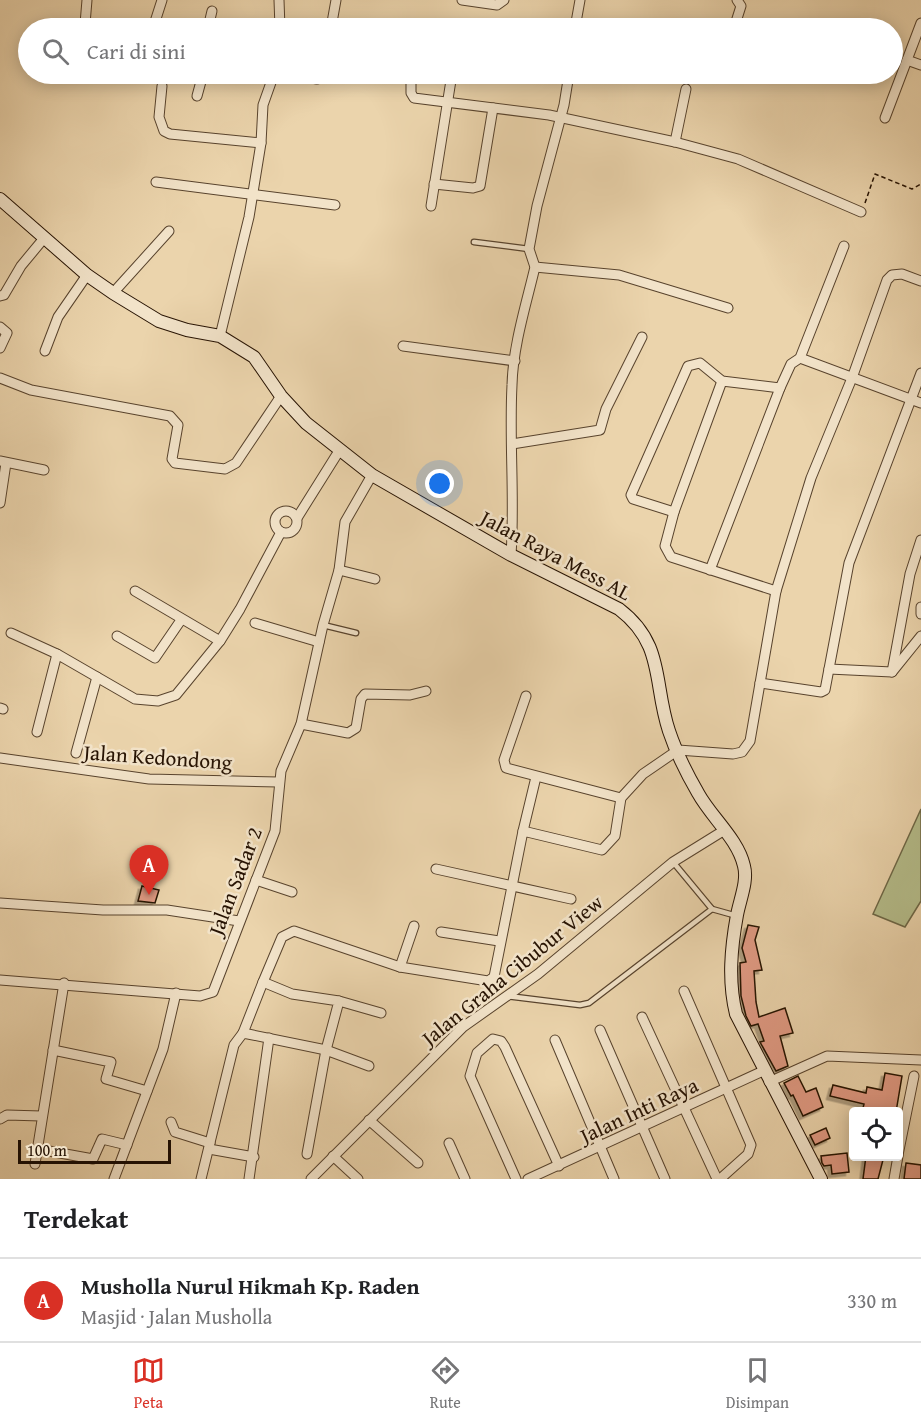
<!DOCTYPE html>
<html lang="id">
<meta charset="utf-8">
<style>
body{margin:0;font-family:"Gentium Book Plus",serif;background:#f2f2f2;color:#202124}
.controls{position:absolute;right:18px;bottom:18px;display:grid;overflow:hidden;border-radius:6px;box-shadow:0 3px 15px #0003}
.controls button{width:54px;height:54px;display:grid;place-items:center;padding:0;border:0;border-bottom:2px solid #e0e0e0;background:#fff;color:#202124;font:30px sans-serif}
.scale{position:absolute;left:18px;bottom:15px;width:153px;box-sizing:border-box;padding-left:6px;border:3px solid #271303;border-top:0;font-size:16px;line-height:21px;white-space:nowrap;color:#271303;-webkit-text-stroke:4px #f2e3c9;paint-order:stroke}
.you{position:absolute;left:440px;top:484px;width:21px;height:21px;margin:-15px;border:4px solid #fff;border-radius:50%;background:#1a73e8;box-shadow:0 0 0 9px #1a73e833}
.badge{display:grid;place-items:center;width:39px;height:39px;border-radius:50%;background:#d93025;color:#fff;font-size:20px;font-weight:700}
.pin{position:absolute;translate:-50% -50px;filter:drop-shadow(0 2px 3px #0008)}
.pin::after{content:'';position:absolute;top:32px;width:21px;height:18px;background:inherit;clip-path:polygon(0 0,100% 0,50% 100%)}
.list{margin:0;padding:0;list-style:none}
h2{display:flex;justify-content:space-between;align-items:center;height:78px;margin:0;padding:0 24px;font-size:26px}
h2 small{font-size:20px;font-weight:400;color:#757577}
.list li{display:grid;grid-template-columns:39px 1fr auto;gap:18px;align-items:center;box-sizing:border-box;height:84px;padding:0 24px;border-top:2px solid #e0e0e0}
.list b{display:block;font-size:22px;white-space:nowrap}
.list p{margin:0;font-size:20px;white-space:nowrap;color:#757577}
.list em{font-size:20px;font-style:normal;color:#757577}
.icon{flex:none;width:33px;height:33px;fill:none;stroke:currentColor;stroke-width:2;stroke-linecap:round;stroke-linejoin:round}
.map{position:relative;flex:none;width:921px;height:1179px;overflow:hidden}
.search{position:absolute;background:#fff;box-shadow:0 3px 15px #0003;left:18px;right:18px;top:18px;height:66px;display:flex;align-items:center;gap:15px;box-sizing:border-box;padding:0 21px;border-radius:33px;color:#757577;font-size:22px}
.sheet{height:162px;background:#fff}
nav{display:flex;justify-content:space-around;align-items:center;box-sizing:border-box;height:84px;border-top:2px solid #e0e0e0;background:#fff;font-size:16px;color:#757577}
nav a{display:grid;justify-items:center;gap:3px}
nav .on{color:#d93025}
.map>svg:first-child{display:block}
.green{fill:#b5bd8b;stroke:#6e6847;stroke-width:1.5}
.building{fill:#e09a83;stroke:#271303;stroke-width:1.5;filter:url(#shadow)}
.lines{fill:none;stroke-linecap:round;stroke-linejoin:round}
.lane-casing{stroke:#58432d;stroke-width:7}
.street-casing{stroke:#58432d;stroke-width:11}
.secondary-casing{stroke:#271303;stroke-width:14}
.path{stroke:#271303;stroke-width:1.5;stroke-dasharray:4.5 3;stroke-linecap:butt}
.lane{stroke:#f2e3c9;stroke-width:4.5}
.street{stroke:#f2e3c9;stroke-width:9}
.secondary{stroke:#f2e3c9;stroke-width:12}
.labels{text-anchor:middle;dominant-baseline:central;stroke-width:5;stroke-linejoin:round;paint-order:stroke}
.street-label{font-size:21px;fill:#271303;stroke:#f2e3c9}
</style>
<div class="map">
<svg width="921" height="1179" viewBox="0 0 921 1179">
<defs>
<filter id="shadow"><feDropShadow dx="-3.5" dy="3.5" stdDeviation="0" flood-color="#0004"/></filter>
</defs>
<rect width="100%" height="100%" fill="#ebd4ac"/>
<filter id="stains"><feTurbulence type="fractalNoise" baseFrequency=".00333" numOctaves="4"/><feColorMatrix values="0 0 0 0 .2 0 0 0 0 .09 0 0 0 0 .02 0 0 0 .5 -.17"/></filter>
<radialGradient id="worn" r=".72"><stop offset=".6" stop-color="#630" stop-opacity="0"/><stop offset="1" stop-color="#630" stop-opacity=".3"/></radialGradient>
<polygon class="green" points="921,809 921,901 905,927 873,914"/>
<g class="building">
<polygon points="142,886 159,890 155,903 138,901"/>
<polygon points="748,925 759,927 755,940 762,970 754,971 756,1002 759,1017 785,1008 793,1033 780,1036 788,1066 776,1071 760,1042 764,1041 758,1024 751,1026 746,1016 741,996 740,963 746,962 742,948"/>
<polygon points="885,1073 902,1076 896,1112 863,1108 864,1104 830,1096 833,1085 866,1093 867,1087 882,1090"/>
<polygon points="798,1076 806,1092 816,1088 823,1107 803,1116 793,1095 791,1096 784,1083"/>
<polygon points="826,1128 830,1138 815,1145 810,1135"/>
<polygon points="847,1153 849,1172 832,1174 831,1165 824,1166 822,1163 821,1156"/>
<polygon points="866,1156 884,1156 878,1179 863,1179"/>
<polygon points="906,1163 921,1165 921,1179 904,1179"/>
</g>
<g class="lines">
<g class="lane-casing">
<g id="lane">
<polyline points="474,242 529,249"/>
<polyline points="323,625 356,633"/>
<polyline points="673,862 712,909 737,916"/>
<polyline points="507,996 580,1005 589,1003 712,909"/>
</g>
</g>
<g class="street-casing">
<g id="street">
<polyline points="87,0 85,24 119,28"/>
<polyline points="279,0 280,28"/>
<polyline points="462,0 497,5 504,0"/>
<polyline points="921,23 907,60 921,65"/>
<polyline points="153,28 162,0"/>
<polyline points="208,28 212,11"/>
<polyline points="331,28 336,0"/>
<polyline points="413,28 413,25"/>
<polyline points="575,28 580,0"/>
<polyline points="734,28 741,6 737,0"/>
<polyline points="289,74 317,79 322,74"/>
<polyline points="411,74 411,93 414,98 549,115 675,142 738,159 861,212"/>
<polyline points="162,86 159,117 164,131 170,134 261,143"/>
<polyline points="197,96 203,74"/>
<polyline points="885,118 907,60"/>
<polyline points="675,142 686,89"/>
<polyline points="156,182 335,205"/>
<polyline points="434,184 473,188 480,186 493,108"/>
<polyline points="431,206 452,74"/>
<polyline points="535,267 619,275 728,308"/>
<polyline points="113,293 169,231"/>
<polyline points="0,296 4,295 21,266 45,237"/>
<polyline points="0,327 7,333 0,348"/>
<polyline points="220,336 249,217 261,143 263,105 274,74"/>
<polyline points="403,346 515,361"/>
<polyline points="45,351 58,317 87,275"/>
<polyline points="800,358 921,403"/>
<polyline points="0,378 31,390 170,416 178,425 172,459 175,463 225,469 236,463 281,396"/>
<polyline points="722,381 674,512 665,546 671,557 776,591"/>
<polyline points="512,444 600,430 606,409 642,337"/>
<polyline points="0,461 44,470"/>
<polyline points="0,503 6,463"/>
<circle cx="286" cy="522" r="11"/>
<polyline points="674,512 633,499 631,495 688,366 700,363 722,381 780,388"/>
<polyline points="297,518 339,451"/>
<path d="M511,555c4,-57 -2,-113 1,-170 1,-39 14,-80 23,-118l-6,-18 8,-43 27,-101 5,-31"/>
<polyline points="339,570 375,579"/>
<polyline points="710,570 780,388 791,364 800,358 844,246"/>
<polyline points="135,591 220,641"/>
<polyline points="921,607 921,614"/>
<polyline points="255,623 319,642"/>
<polyline points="11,633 57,654"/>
<polyline points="117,636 155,658 181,620"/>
<polyline points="829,669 892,672 921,636"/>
<polyline points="892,672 910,574 921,540"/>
<polyline points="760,683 821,692 825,690 849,563 921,373"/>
<polyline points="526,696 504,760 506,768 621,798"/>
<polyline points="0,708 3,709"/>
<polyline points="301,724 348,733 356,728 361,699 365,694 410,695 426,691"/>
<polyline points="37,732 57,654 135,699 158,701 176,695 220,641 240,609 281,532"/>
<polyline points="76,753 97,677"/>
<polyline points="0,758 149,779 278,782"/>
<polyline points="523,831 536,777"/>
<polyline points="436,869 571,899"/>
<polyline points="256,880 292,892"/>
<polyline points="0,903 103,910 167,910 239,921"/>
<polyline points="441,932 499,941"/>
<polyline points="400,967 414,926"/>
<polyline points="0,980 200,996 213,992 275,831 281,771 301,724 323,625 339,570 345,522 372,475"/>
<polyline points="684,991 751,1145 748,1154 720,1179"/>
<polyline points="339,1001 381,1013"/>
<polyline points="642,1017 717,1179"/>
<polyline points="600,1030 665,1179"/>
<polyline points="243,1033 263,982"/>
<polyline points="555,1040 614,1179"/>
<polyline points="53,1050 111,1062 106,1079 147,1091"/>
<polyline points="769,1082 827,1056 921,1060"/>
<polyline points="0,1119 7,1115 41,1116"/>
<polyline points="369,1120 418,1163"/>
<polyline points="171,1122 175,1132 210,1143"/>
<polyline points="449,1143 465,1179"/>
<polyline points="38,1149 93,1159 102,1139 127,1145"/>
<polyline points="209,1149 254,1157"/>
<polyline points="307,1154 326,1050 369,1066"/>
<polyline points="898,1155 914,1076"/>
<polyline points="333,1156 358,1179"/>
<polyline points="35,1164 64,983"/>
<polyline points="114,1179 163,1049 176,993"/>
<polyline points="201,1179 234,1045 243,1033 326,1050 339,1001 292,994 263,982 282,937 294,931 400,967 488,981 494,977 523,831 602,850 615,836 621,798 643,774 678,750 733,754 742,752 750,741 776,591 811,478 852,378 887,280 892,275 902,274 921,281"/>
<polyline points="249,1179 269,1038"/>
<polyline points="311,1179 463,1027 538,974 673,862 723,831"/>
<polyline points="516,1179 470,1076 477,1053 493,1039 501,1041 505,1047 559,1166"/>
<polyline points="528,1179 763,1071"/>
<polyline points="894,1179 898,1156"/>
</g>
</g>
<g class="secondary-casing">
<path id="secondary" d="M0,199l87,76 26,18 46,28 28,9 33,6 34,21 27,39 25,27 66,52 139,80 108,54c46,35 34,74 50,122 7,21 18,43 29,62 13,24 40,46 46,73 4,15 -4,33 -7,49 -6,33 -9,66 -1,99l85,165"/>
</g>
<polyline class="path" points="865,203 875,174 912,189 921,184"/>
<use href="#lane" class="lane"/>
<use href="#street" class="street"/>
<use href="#secondary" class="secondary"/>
</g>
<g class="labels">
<g class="street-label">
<text transform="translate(556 555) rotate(28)">Jalan Raya Mess AL</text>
<text transform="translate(158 757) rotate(4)">Jalan Kedondong</text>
<text transform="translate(235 881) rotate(-69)">Jalan Sadar 2</text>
<text transform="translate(512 970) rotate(-39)">Jalan Graha Cibubur View</text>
<text transform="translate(639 1110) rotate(-25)">Jalan Inti Raya</text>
</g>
</g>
<rect width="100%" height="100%" filter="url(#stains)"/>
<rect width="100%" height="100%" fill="url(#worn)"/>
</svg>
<div class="controls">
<button><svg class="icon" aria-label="locate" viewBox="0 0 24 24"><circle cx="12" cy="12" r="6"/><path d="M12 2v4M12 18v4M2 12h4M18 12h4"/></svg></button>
</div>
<div class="scale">100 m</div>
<div class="you"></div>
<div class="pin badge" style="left:149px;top:895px">A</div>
<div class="search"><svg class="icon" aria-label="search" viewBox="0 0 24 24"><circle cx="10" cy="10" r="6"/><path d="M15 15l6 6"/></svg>Cari di sini</div>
</div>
<section class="sheet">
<h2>Terdekat<small></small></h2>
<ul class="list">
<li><span class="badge">A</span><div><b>Musholla Nurul Hikmah Kp. Raden</b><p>Masjid · Jalan Musholla</p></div><em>330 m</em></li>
</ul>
</section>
<nav>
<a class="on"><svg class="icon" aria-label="map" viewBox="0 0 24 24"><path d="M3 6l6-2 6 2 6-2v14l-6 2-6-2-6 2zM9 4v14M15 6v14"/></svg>Peta</a>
<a><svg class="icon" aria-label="directions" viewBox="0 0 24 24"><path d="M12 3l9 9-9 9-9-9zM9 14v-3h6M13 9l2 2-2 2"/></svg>Rute</a>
<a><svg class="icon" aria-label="saved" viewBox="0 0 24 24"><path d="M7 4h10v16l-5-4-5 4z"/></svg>Disimpan</a>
</nav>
